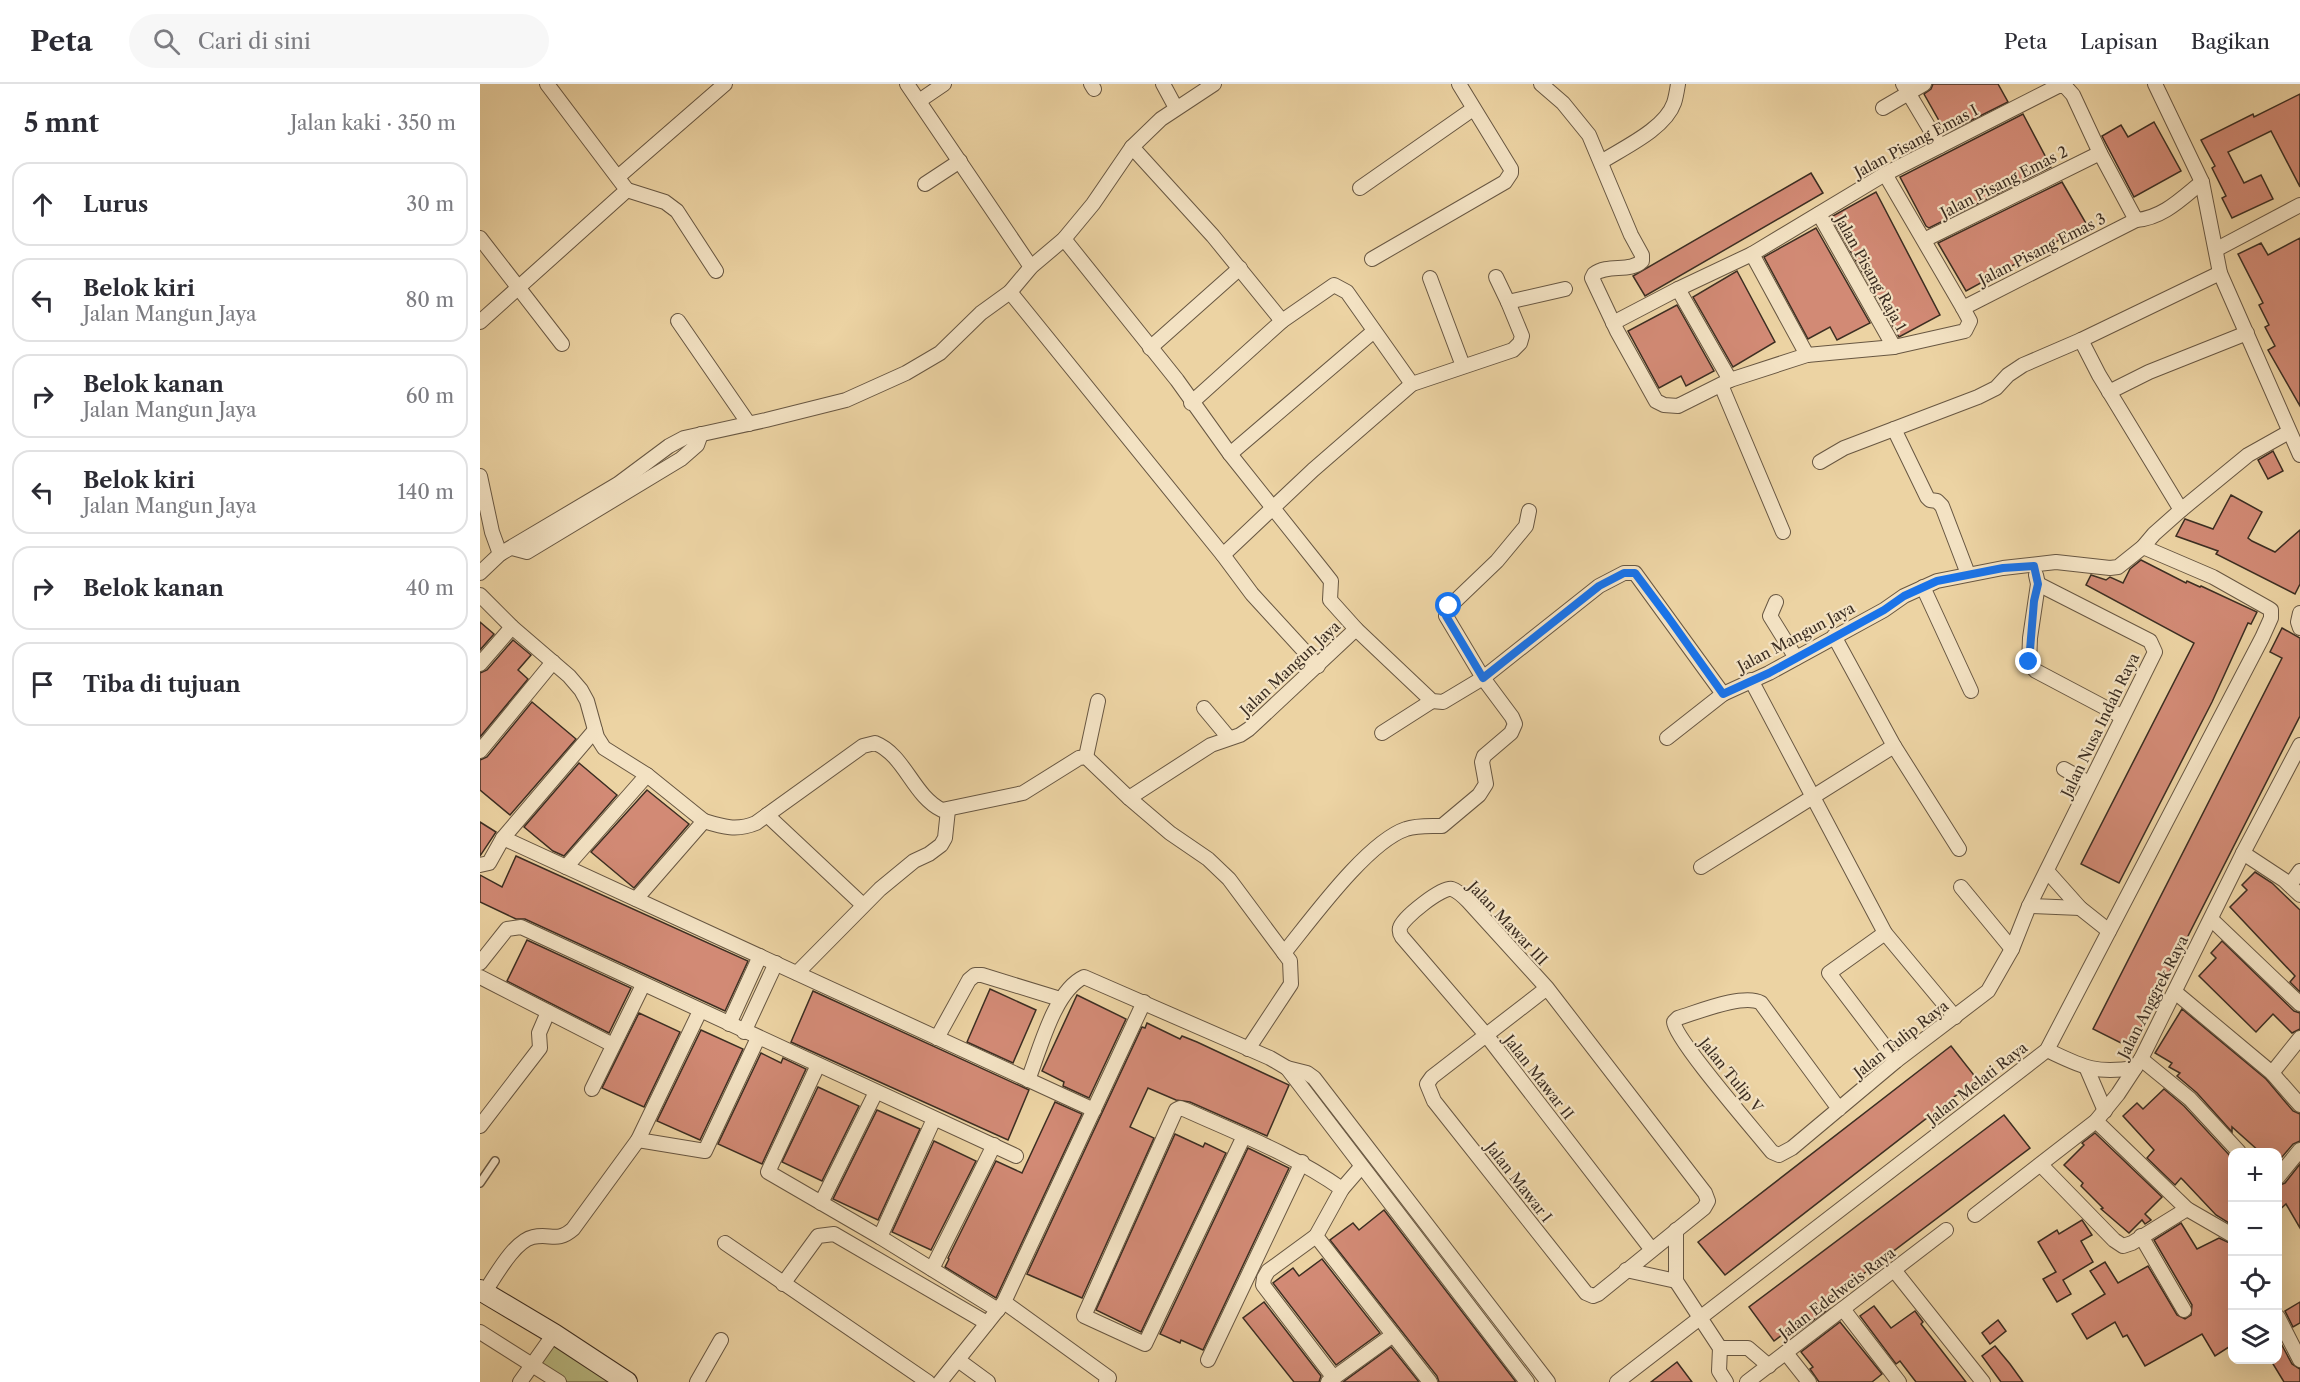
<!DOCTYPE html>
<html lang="id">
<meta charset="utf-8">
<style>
body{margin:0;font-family:"Libre Caslon Text",serif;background:#f7f7f7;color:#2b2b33}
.controls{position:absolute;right:18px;bottom:18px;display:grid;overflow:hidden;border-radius:12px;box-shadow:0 6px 24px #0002}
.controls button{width:54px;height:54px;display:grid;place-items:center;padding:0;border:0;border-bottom:2px solid #e1e1e2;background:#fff;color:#2b2b33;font:30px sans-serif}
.stop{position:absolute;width:18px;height:18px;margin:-14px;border:4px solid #1a73e8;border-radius:50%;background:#fff}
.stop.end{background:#1a73e8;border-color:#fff;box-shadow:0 2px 6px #0008}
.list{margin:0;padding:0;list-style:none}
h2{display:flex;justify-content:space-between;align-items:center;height:78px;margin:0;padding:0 24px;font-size:26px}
h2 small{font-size:20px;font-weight:400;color:#7c7c81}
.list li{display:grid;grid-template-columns:39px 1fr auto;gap:18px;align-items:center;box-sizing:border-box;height:84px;margin:0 12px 12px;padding:0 12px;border:2px solid #e1e1e2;border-radius:18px}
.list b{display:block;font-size:22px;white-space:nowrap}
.list p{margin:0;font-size:20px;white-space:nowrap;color:#7c7c81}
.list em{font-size:20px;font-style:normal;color:#7c7c81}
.icon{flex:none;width:33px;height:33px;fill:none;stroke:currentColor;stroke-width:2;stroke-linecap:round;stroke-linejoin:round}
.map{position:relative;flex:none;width:1820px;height:1298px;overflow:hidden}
header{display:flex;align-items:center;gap:36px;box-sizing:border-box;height:84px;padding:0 30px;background:#fff;border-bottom:2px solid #e1e1e2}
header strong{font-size:28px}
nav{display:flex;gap:33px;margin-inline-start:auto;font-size:21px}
.search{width:420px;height:54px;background:#f7f7f7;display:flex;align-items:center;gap:15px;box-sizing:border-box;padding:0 21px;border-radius:33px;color:#7c7c81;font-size:22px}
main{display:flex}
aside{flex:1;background:#fff}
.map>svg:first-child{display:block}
.green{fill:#babb83;stroke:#7b7452;stroke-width:1.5}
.building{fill:#d28a75;stroke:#3c2e22;stroke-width:1.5}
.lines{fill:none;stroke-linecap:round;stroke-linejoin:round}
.lane-casing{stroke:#685742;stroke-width:10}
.street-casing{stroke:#685742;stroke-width:16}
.secondary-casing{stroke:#3c2e22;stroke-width:22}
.lane{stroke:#f3e2c3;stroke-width:7}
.street{stroke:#f3e2c3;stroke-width:14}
.secondary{stroke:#f3e2c3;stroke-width:20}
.route{stroke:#1a73e8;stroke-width:8}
.labels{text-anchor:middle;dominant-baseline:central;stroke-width:4.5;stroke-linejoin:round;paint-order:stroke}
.street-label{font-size:15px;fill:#3c2e22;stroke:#f3e2c3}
</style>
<header>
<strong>Peta</strong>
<div class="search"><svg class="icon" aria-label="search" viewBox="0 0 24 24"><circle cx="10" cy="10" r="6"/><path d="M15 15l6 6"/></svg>Cari di sini</div>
<nav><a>Peta</a><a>Lapisan</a><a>Bagikan</a></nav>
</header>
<main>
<aside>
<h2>5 mnt<small>Jalan kaki · 350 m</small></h2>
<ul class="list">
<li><svg class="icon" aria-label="ahead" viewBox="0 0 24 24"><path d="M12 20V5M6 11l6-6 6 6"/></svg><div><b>Lurus</b></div><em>30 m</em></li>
<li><svg class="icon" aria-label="left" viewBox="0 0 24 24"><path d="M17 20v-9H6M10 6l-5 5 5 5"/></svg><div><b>Belok kiri</b><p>Jalan Mangun Jaya</p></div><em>80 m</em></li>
<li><svg class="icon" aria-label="right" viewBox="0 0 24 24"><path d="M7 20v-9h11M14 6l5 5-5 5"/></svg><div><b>Belok kanan</b><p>Jalan Mangun Jaya</p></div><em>60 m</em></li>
<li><svg class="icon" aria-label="left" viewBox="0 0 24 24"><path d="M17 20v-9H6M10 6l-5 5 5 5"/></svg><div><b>Belok kiri</b><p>Jalan Mangun Jaya</p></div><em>140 m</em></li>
<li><svg class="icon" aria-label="right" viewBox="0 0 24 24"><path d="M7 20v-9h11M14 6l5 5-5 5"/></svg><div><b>Belok kanan</b></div><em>40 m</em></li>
<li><svg class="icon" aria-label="arrive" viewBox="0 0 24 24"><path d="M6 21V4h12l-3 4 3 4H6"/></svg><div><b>Tiba di tujuan</b></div></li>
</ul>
</aside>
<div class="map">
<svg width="1820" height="1298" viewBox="0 0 1820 1298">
<rect width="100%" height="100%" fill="#ecd3a3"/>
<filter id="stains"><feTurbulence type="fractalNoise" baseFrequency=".00333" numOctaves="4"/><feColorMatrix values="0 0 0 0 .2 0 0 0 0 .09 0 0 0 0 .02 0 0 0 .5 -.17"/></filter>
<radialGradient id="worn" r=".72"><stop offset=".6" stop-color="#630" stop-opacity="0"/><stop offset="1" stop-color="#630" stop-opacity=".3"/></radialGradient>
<polygon class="green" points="74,1250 147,1298 78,1298 53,1280"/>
<g class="building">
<polygon points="1453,0 1518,0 1528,18 1466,49 1444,10 1451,5"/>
<polygon points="1820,10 1820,103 1791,47 1748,68 1764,99 1781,91 1793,115 1752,134 1742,114 1746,112 1732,84 1735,82 1721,56 1773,30 1774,33"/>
<polygon points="1543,30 1571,83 1449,144 1446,142 1420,93"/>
<polygon points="1674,38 1701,87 1654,113 1622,52 1641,41 1648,53"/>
<polygon points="1331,89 1343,109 1165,212 1153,192"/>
<polygon points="1582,98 1607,141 1486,207 1458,159"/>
<polygon points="1396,108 1460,231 1419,253 1351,133"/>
<polygon points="1336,144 1390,239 1357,256 1350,243 1328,255 1284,173"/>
<polygon points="1820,154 1820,322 1788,266 1795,262 1785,243 1789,241 1779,221 1783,219 1758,170 1781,159 1788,171"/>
<polygon points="1257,187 1295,258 1253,283 1213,213"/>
<polygon points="1197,221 1234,287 1206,302 1201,292 1179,304 1148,247"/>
<polygon points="1793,367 1803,387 1788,395 1778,376"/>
<polygon points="1751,411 1782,428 1768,454 1772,457 1795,468 1820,446 1820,500 1815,510 1736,470 1738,467 1696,452 1705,435 1733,445"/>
<polygon points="1661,476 1706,499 1707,497 1720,503 1721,502 1777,528 1771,540 1768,539 1732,618 1639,799 1601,780 1714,559 1606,501 1611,491 1626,496 1630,493 1643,499 1650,485"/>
<polygon points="0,538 14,550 0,566"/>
<polygon points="1802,544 1820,554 1820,632 1651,964 1613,945 1802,574 1790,568"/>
<polygon points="33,556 51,571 38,586 48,595 0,653 0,589 7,586"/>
<polygon points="52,618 96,655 30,731 0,706 0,676 7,673"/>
<polygon points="99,679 137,711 84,772 73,767 44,743"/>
<polygon points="167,706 209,740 154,804 111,768"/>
<polygon points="0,738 16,748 0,772"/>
<polygon points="36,772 268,877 245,927 45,835 36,835 0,818 0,791 22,803"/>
<polygon points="1775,788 1792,799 1820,826 1820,908 1810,898 1815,892 1750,823 1767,806 1762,801"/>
<polygon points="47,856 151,904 129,949 27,897"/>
<polygon points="1742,857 1814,927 1820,929 1820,945 1812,949 1793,930 1776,948 1719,892 1736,874 1731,869"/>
<polygon points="510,905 556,926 533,979 487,958"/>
<polygon points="333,907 549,1006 528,1056 311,958"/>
<polygon points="597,911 646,935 609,1014 583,1002 584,998 562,987"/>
<polygon points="1702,925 1786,995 1813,1027 1820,1030 1820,1057 1813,1060 1797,1079 1797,1068 1780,1068 1752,1043 1752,1048 1717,1009 1697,992 1700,989 1689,983 1692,979 1675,969"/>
<polygon points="159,929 200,948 164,1023 122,1004"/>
<polygon points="667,939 700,955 702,952 717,958 809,1001 787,1052 710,1018 696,1016 668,1004 650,1043 674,1054 602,1214 547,1190 662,943 665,944"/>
<polygon points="221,946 263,965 220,1056 177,1037"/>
<polygon points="1471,962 1497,995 1245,1191 1218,1158"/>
<polygon points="281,969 301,979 303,974 326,985 282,1080 238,1060"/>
<polygon points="338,1003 379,1022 342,1097 302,1078"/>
<polygon points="1684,1005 1704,1022 1752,1074 1752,1141 1736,1131 1704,1097 1701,1094 1695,1101 1667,1074 1674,1066 1643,1032 1657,1019 1663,1025"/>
<polygon points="575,1018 602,1030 516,1214 465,1183 469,1175 468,1174 516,1077 542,1089"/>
<polygon points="397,1026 440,1045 398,1136 353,1115"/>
<polygon points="1524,1031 1550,1064 1346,1218 1350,1224 1310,1253 1306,1248 1294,1257 1269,1223"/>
<polygon points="1615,1049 1682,1113 1665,1130 1671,1136 1665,1140 1662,1136 1649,1149 1621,1125 1623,1124 1601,1102 1603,1099 1584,1081 1604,1061 1602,1059"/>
<polygon points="695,1050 723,1063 725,1059 746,1069 661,1248 616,1226"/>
<polygon points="454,1057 496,1077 451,1166 412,1148"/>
<polygon points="768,1064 809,1084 723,1266 701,1256 700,1259 680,1250"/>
<polygon points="1820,1080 1820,1144 1806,1120 1797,1128 1797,1102 1805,1099"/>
<polygon points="904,1126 1036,1298 959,1298 957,1292 850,1156 873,1139 879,1146"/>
<polygon points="1602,1136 1612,1151 1601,1157 1613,1178 1583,1196 1591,1210 1577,1218 1563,1195 1576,1188 1558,1158 1577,1146 1579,1150"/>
<polygon points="1701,1139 1717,1165 1739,1154 1752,1160 1752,1261 1735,1272 1722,1250 1665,1282 1647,1251 1643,1253 1635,1238 1607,1255 1592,1230 1625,1210 1610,1187 1625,1178 1638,1199 1668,1182 1697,1231 1705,1235 1711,1231 1712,1221 1674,1156"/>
<polygon points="842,1175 900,1249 856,1281 793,1199 813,1184 819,1192"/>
<polygon points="784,1218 841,1292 839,1298 814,1298 763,1234"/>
<polygon points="1820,1218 1820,1239 1813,1243 1805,1227"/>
<polygon points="1394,1222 1411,1244 1435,1227 1443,1238 1441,1240 1486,1298 1436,1298 1420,1277 1416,1280 1380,1232"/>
<polygon points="1518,1236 1526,1247 1510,1260 1502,1249"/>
<polygon points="1360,1238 1402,1290 1392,1298 1339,1298 1330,1285 1333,1283 1321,1268"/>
<polygon points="1797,1252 1812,1280 1820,1285 1820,1298 1804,1298 1790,1275 1797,1275"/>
<polygon points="1515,1262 1530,1280 1543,1298 1521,1298 1502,1272"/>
<polygon points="911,1263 939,1298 863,1298"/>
<polygon points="1197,1278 1212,1298 1171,1298"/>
</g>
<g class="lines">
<g class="lane-casing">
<polyline id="lane" points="0,1099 15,1077"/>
</g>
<g class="street-casing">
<g id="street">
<polyline points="427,0 551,183"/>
<polyline points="611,0 614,5"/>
<polyline points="683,0 696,24"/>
<path d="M1061,0l22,19 26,32 42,100 11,20v6c-12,12 -34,2 -48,13l-2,4 25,53 39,70 8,4 14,1 52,-26 77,-25 87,-8 71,-16 5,-10 -7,-13 -78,-134"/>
<polyline points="1423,0 1460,62"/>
<polyline points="1675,0 1722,98 1740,189 1820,371"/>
<polyline points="439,17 464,0"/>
<polyline points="1403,24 1444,0"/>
<polyline points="652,63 733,152 802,237"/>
<path d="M1121,78c22,-14 64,-33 73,-59 2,-6 3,-13 4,-19"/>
<polyline points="138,93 245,0"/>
<polyline points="445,100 480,77"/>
<polyline points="880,104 993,25"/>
<polyline points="147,106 185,118 197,127 236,187"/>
<polyline points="1339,130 1414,263"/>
<polyline points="0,154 82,260"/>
<polyline points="584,155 697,296 750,370 844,488 851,497 850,516 876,545"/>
<polyline points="1444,156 1620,69"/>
<polyline points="1737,165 1820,121"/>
<polyline points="1272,170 1327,271"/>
<polyline points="892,175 1025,98 1031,89 1031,85 979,0"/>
<polyline points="1016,193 1028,218"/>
<polyline points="950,194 983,282"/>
<polyline points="1198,205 1250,296"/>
<polyline points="530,208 743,471 772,510 838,582"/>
<polyline points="1483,224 1656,136"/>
<polyline points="198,237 269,340"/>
<polyline points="0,238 147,106 67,0"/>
<path d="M1133,239l65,-34 74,-35 133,-80 173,-88h7l8,9 27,58 36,67c27,-2 46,-22 66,-38"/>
<polyline points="1601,256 1619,291 1701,426"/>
<polyline points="670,264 760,184"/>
<polyline points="1241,301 1303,448"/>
<polyline points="1629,308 1669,288 1767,249"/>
<polyline points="711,319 802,237 854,201 867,208 932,300"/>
<polyline points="1414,345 1447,413 1450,416 1457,417 1462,422 1488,490"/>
<polyline points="750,370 894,247"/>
<polyline points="1340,378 1364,364 1498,313 1516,304 1528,291 1543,281 1601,256 1740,189"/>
<polyline points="0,392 12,448 20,470"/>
<polyline points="32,464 47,468 201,375 217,361 221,350"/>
<polyline points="743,471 833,386 932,300 1033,266 1040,259 1042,252 1028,218 1085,205"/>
<polyline points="0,489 20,470 138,400 189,362 204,354 286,336 366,316 426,289 460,269 501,229 530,208 551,183 584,155 613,120 652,63 681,35 734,0"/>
<polyline points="1556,491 1558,500 1550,554 1549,580 1556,587 1641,632"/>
<polyline points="1443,503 1491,607"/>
<polyline points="0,511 32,543 89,592 101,606 107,617 117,653 124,664 167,691 224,737 156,815"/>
<polyline points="1296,518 1290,532 1316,574"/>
<polyline points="1820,529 1818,538 1820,544"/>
<polyline points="1354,552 1414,662 1479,765"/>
<polyline points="0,580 32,543"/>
<polyline points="1271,596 1405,849 1475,933"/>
<polyline points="724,624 749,654"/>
<polyline points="902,649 952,617"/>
<polyline points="1187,654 1243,610"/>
<polyline points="0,667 73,578"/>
<polyline points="606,673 618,617"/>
<polyline points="1584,685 1609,699"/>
<polyline points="649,714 731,661 760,651 769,645 876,545 952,617 963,618 1003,594 1119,502 1144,489 1155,489 1243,610 1289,589 1404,526 1424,512 1457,497 1523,484 1576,478 1630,484 1638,483 1663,463 1674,450 1701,426 1768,371 1809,348"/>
<polyline points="287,731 383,821"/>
<path d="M224,737c19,6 33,10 52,2l107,-77 12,-3c30,12 38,53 67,67l81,-17 56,-35 7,-1 43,41 41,35 38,26 21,20 61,82 1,23 -43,65"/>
<polyline points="23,754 614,1026"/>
<polyline points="1763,769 1804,796 1820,811"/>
<polyline points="0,781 9,779 23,754 115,646"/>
<polyline points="86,783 167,691"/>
<polyline points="1221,783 1414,662"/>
<polyline points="1567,787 1600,824 1629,847"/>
<polyline points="1810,801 1820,787"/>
<polyline points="1481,803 1532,865"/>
<polyline points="1549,822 1600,824"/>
<polyline points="1731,835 1820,920"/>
<polyline points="1405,849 1349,889 1416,977"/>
<path d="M804,869c27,-33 83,-111 122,-124 11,-4 24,-3 36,-3l37,-31 7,-11 -4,-22 2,-6 27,-23 4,-9 -3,-7 -29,-39 -37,-62 4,-10 47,-45 29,-35 3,-15"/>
<polyline points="0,879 27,845 41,843 536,1072"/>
<polyline points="317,889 400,805 434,777 449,770 461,761 465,754 468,726"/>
<polyline points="0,893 133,961"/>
<path d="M1067,904l-115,89 -5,7 7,17 152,192 7,3 5,-2 106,-86 4,-7 -3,-8 -158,-205 -79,-87c-4,-4 -10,-10 -16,-12 -9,-3 -50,29 -52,39 -1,4 0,6 2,9l85,99 165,214"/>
<polyline points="1695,908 1792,989 1820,1021"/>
<polyline points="220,927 158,1056 225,1067 278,954"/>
<polyline points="249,940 280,872"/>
<polyline points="264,948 296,879"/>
<polyline points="457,954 489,896 495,891 502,891 580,915"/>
<path d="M1567,966c36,17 47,24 88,18"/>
<polyline points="1661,975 1710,1015 1759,1068"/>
<polyline points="338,981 288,1088 400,1153"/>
<polyline points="807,984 1047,1298"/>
<polyline points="1607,985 1625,1027"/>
<polyline points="1792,989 1820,954"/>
<path d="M548,996c12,-30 26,-89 56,-103l186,81 17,10 20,5 7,5 234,304"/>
<polyline points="112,1005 163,901"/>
<path d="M1359,1025l-78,-106c-17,-10 -63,9 -83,15l-4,4c0,16 82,110 98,130l7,3 13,-7 104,-87 92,-70 24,-42 17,-43 126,-254 -5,-11 -112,-57"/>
<polyline points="454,1035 400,1153 518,1226"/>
<polyline points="1616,1037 1707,1125 1752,1151"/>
<polyline points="0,1042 60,964 59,949 68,928"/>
<path d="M764,1052l-99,208 -61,-28 92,-206 4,-2 6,2c53,24 108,45 156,79l-26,47 114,146"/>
<polyline points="1561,1081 1634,1156 1643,1162 1652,1159 1707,1125"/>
<polyline points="1798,1093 1820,1066"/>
<polyline points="862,1105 881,1083"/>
<polyline points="341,1119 396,1008"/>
<polyline points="1495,1131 1616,1037 1638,1010 1661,975 1763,769 1820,661"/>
<polyline points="1196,1146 1196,1197 1240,1264 1239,1287 1246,1298"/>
<polyline points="836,1152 788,1187 784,1194 783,1201 854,1294"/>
<polyline points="1661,1152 1704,1226"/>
<polyline points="245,1159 448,1298"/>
<polyline points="452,1185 514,1061"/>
<polyline points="1146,1186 1196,1197"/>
<polyline points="1414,1186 1503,1298"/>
<polyline points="303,1200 338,1152 354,1150 507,1239"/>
<path d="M4,1209c11,-16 30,-52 49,-56 18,-4 24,6 40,-8l65,-89"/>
<polyline points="524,1218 629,1294 626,1298"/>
<polyline points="1363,1225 1419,1298"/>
<polyline points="1798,1233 1820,1276"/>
<polyline points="0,1248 79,1298"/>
<polyline points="1240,1264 1268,1264 1289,1282"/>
<polyline points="1306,1269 1329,1298"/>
<polyline points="478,1276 508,1298"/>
<polyline points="728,1276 822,1078"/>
<polyline points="40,1298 74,1250"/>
<polyline points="217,1298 241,1256"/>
<polyline points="460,1298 524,1218 664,918"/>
<polyline points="848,1298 913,1251"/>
<polyline points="1137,1298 1567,966 1782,554 1791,534 1791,526 1788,524 1733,493 1663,463"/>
<polyline points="1267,1298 1466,1146"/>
</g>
</g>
<g class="secondary-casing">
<polyline id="secondary" points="0,1206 74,1250 147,1298"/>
</g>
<use href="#lane" class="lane"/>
<use href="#street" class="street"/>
<use href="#secondary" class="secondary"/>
</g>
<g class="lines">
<polyline class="route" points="969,522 966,532 1003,594 1119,502 1144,489 1155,489 1188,533 1243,610 1289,589 1404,526 1424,512 1457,497 1523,484 1554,482 1558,500 1554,517 1549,578"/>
</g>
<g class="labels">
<g class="street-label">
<text transform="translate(1436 57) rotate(-28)">Jalan Pisang Emas I</text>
<text transform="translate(1524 98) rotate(-27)">Jalan Pisang Emas 2</text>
<text transform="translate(1562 165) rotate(-27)">Jalan Pisang Emas 3</text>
<text transform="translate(1391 189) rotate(61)">Jalan Pisang Raja 1</text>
<text transform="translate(1316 553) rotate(-28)">Jalan Mangun Jaya</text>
<text transform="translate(810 584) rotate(-43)">Jalan Mangun Jaya</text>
<text transform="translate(1620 641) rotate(-64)">Jalan Nusa Indah Raya</text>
<text transform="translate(1028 839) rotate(47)">Jalan Mawar III</text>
<text transform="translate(1673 913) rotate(-63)">Jalan Anggrek Raya</text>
<text transform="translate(1421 955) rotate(-38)">Jalan Tulip Raya</text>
<text transform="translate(1251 991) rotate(51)">Jalan Tulip V</text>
<text transform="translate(1059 993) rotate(52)">Jalan Mawar II</text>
<text transform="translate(1497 999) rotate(-38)">Jalan Melati Raya</text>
<text transform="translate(1039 1098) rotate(52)">Jalan Mawar I</text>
<text transform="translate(1357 1209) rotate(-37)">Jalan Edelweis Raya</text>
</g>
</g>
<rect width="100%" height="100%" filter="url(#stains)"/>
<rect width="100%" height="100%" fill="url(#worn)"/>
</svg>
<div class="controls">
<button>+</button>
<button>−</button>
<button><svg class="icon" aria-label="locate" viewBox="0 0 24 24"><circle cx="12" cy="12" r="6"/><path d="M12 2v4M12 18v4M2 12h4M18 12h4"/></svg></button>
<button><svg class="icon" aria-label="layers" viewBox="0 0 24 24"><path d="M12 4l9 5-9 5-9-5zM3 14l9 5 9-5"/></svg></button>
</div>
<div class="stop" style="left:969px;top:522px"></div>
<div class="stop end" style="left:1549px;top:578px"></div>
</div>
</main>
